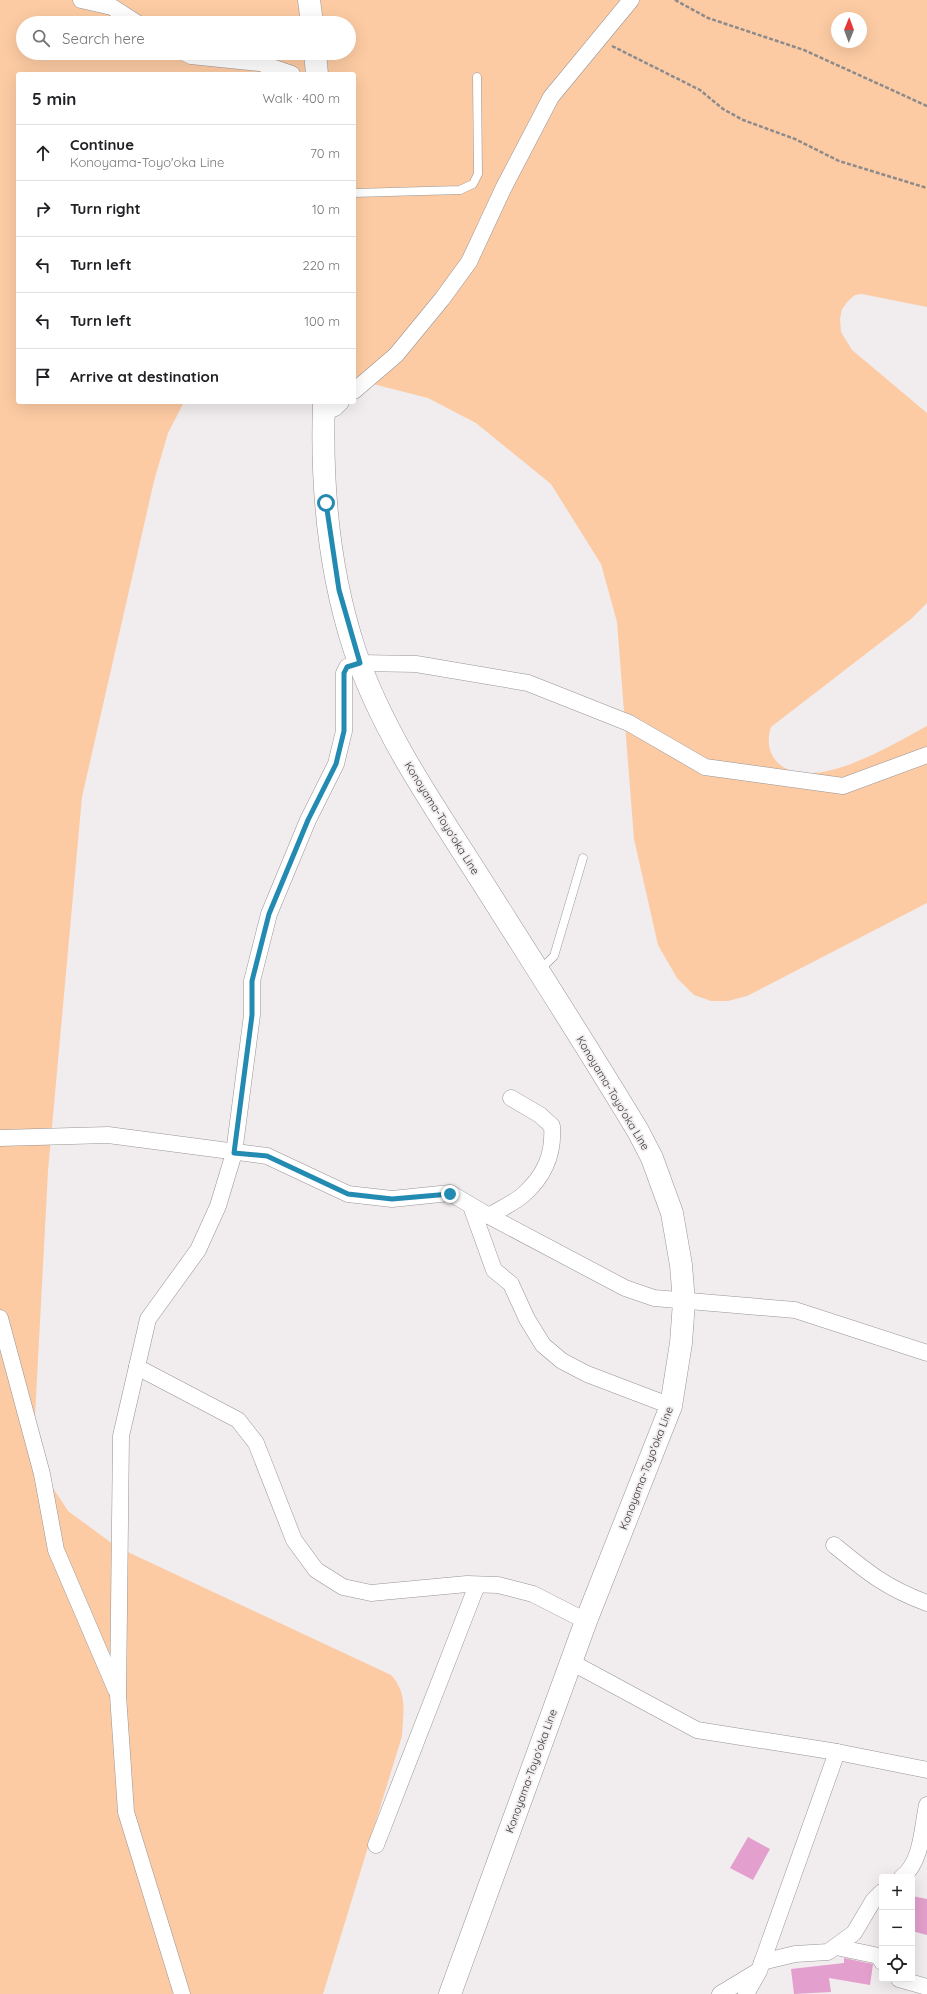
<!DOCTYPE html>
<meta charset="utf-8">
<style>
body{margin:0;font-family:Quicksand,sans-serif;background:#f2f2f2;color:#202124}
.controls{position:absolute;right:12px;bottom:12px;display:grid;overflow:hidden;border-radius:4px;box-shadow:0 4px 16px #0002}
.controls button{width:36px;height:36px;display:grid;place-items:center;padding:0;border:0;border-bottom:1px solid #e0e0e0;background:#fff;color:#202124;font:20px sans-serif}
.compass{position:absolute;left:831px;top:12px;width:36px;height:36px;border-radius:50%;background:#fff;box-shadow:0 4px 16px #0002;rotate:1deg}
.stop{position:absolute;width:12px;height:12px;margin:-9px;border:3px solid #238ab2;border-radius:50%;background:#fff}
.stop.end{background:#238ab2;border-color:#fff;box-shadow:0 1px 4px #0008}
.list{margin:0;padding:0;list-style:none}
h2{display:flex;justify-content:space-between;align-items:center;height:52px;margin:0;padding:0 16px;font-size:17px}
h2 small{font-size:13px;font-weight:400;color:#757577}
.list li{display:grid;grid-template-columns:26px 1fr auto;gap:12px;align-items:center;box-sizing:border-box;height:56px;padding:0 16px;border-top:1px solid #e0e0e0}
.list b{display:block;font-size:15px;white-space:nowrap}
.list p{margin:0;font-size:13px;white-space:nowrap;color:#757577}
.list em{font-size:13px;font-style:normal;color:#757577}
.icon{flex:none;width:22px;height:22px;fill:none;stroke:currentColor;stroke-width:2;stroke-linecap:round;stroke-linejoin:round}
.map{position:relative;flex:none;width:927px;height:1994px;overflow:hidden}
.search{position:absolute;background:#fff;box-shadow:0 4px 16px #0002;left:16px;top:16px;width:340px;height:44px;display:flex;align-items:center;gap:10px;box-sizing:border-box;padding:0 14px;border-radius:22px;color:#757577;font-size:15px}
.panel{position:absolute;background:#fff;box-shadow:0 4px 16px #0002;left:16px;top:72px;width:340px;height:332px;border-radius:4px}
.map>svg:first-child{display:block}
.green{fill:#fccba3;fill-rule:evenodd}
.building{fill:#e39fcd}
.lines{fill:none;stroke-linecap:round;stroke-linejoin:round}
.service-casing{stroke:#999495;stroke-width:9}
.minor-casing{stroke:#999495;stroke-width:17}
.secondary-casing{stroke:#999495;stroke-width:23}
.path{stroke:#8d8a8b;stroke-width:2.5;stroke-dasharray:4 2;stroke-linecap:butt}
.service{stroke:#fff;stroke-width:8}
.minor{stroke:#fff;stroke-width:16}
.secondary{stroke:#fff;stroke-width:22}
.route{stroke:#238ab2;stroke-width:5}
.labels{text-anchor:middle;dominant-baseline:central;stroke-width:3.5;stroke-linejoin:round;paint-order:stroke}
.street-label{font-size:11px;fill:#323131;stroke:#f1eced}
</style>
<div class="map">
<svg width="927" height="1994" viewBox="0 0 927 1994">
<rect width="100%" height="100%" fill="#f1eced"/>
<path class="green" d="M0,0h927v307l-65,-13 -7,1 -7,6 -6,8 -2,10 1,13 11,18 75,63v190l-16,16 -140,108c-4,12 -3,25 6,35 34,34 116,-18 150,-36v177l-180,93 -19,5h-17l-17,-6 -17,-17 -19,-33 -24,-106 -17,-217 -16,-58 -50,-80 -75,-61 -48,-25 -55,-14 -19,-3v-307h-336v328h166l-16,31 -14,48 -72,316 -34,374 -14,264 17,50 17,26 49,36 274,128c17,18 12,38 11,61l-79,258h-323zM837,18h24v24h-24zM23,23h326v30h-326z"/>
<g class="building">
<polygon points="748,1837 770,1849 753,1880 730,1868"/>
<polygon points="912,1896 927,1899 927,1935 912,1931"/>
<polygon points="844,1958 873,1964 870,1985 829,1978 831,1992 794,1994 791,1969 844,1963"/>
</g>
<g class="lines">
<g class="service-casing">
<g id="service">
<polyline points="354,193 460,190 473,184 478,174 477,77"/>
<polyline points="539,971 554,956 583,858"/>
</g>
</g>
<g class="minor-casing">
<g id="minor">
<polyline points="81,0 112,7 137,23"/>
<polyline points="185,53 191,56 260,63 292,74"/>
<polyline points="354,391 396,355 442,299 469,262 504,187 551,97 631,0"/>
<polyline points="324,413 335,408 341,402"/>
<polyline points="0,1138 108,1135 267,1156 348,1194 392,1199 450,1193 489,1216 625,1288 654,1298 795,1310 927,1353"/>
<polyline points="471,1206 494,1270 511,1284 527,1319 543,1345 562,1361 587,1374 671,1406"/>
<path d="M489,1216c11,-7 25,-13 34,-21 22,-19 31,-41 29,-69l-12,-11 -29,-17"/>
<polyline points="0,1318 42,1474 56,1550 116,1690"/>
<polyline points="137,1367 238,1420 256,1443 294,1540 316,1570 343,1587 371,1593 467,1584 498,1585 533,1594 586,1621"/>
<path d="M834,1545c33,27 52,43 93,58"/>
<polyline points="571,1662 697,1730 837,1752 927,1770"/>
<polyline points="376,1845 477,1585"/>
<path d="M902,1877c20,-15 20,-49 25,-72"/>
<polyline points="836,1947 879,1956 882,1962"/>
<polyline points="762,1962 795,1954 828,1952 854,1933 873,1901 882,1892"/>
<polyline points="899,1979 927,1987"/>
<polyline points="182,1994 126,1812 118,1695 121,1436 148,1319 198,1250 218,1206 234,1153 252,1015 252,981 269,914 308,820 336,764 344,731 344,673 347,667 360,663 416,664 528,683 629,723 705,767 843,786 927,755"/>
<polyline points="720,1994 758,1971"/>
<polyline points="746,1994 759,1971 837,1752"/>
</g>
</g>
<g class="secondary-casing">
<g id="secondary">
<polyline points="309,0 312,23"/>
<polyline points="315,53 317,74"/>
<path d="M324,402c-3,83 5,170 31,249 27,79 74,148 119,218 55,87 111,174 164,262l14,27 20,55 9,52 3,37 -3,41 -10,63 -85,215 -136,373"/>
</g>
</g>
<g class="path">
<polyline points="675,0 708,18 804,50 927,106"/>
<polyline points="612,46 700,90 723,109 743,120 795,139 839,161 927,188"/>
</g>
<use href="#service" class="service"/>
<use href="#minor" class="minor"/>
<use href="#secondary" class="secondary"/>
</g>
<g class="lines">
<polyline class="route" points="326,503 339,590 360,663 347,667 344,673 344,731 336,764 308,820 269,914 252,981 252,1015 234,1153 267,1156 348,1194 392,1199 450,1194"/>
</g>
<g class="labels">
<g class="street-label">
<text transform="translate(442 818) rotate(58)">Konoyama-Toyo'oka Line</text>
<text transform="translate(613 1093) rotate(59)">Konoyama-Toyo'oka Line</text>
<text transform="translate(646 1468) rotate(-69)">Konoyama-Toyo'oka Line</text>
<text transform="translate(531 1771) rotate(-70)">Konoyama-Toyo'oka Line</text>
</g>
</g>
</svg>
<div class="controls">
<button>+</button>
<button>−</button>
<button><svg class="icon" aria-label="locate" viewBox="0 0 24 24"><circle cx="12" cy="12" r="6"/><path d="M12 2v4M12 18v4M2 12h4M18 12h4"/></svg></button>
</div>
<svg class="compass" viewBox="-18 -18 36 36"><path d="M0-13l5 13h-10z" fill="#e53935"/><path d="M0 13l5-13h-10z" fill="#757577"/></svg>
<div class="stop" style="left:326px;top:503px"></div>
<div class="stop end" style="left:450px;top:1194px"></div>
<div class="search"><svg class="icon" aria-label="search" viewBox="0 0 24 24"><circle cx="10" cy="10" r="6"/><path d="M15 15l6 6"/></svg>Search here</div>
<section class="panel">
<h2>5 min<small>Walk · 400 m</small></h2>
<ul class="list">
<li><svg class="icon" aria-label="ahead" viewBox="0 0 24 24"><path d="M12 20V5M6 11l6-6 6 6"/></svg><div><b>Continue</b><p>Konoyama-Toyo'oka Line</p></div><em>70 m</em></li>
<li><svg class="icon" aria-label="right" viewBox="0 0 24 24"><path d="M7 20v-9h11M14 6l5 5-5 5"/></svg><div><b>Turn right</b></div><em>10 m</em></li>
<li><svg class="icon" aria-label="left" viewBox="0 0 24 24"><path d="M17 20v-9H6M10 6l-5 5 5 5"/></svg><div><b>Turn left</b></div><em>220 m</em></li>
<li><svg class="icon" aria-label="left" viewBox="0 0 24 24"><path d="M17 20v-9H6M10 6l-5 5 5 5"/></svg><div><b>Turn left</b></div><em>100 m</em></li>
<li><svg class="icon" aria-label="arrive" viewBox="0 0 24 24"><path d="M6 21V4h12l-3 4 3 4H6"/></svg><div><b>Arrive at destination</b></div></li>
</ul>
</section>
</div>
